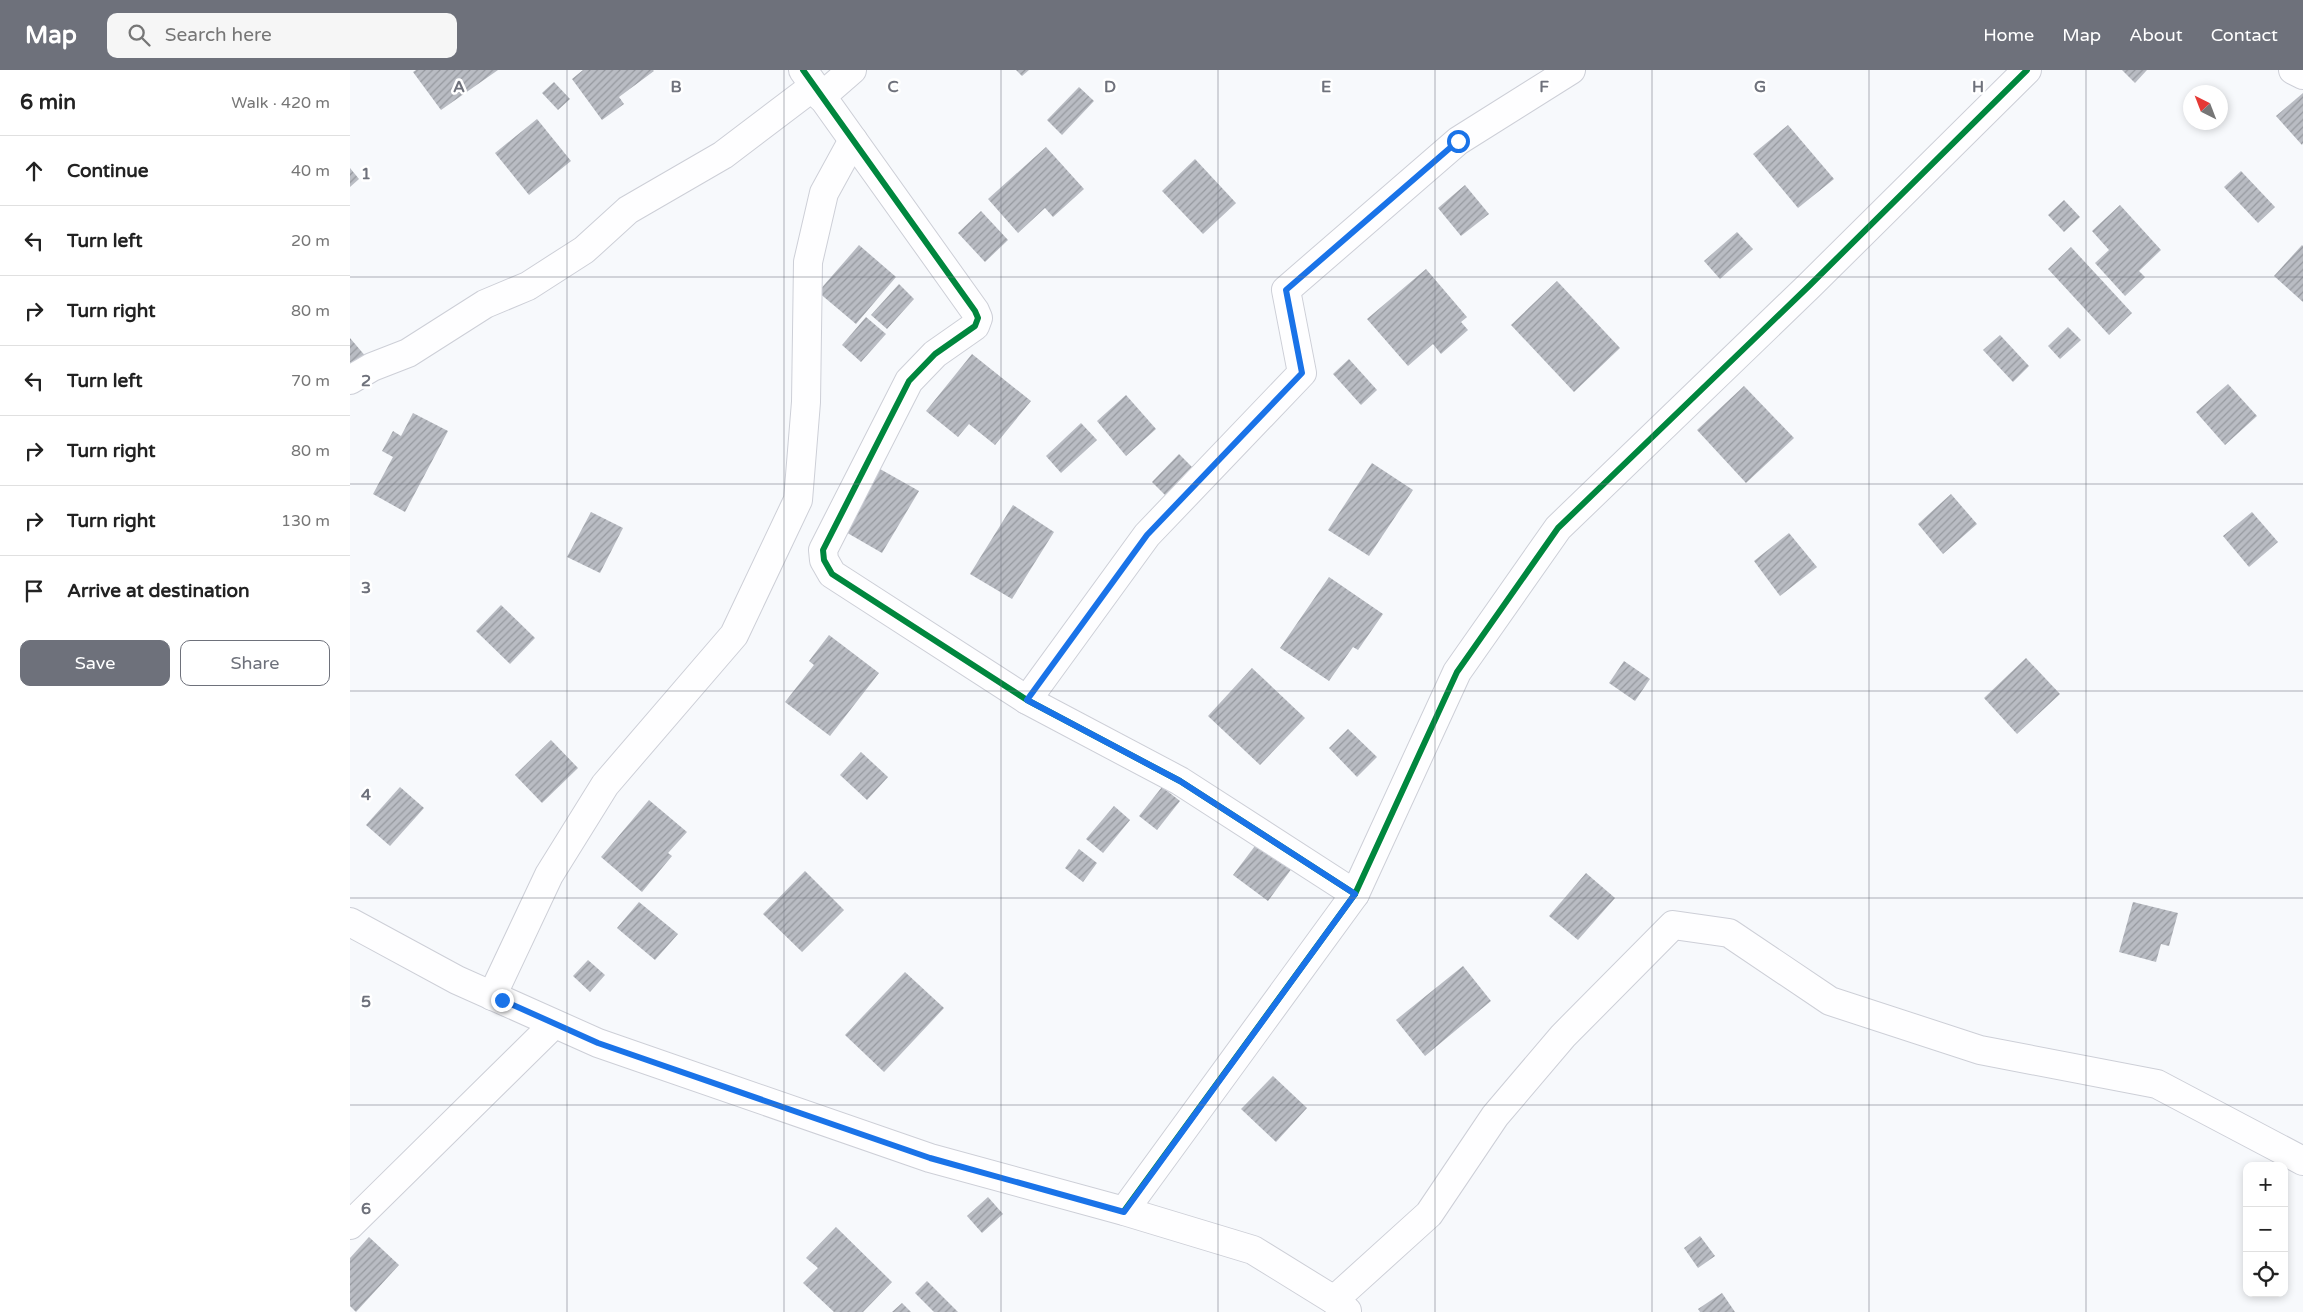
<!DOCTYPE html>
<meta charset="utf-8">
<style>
body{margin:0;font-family:"Varela Round",sans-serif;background:#f6f6f6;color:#222}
.controls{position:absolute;right:15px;bottom:15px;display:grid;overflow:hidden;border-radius:10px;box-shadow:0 2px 8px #0003}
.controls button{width:45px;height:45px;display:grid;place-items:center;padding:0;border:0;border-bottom:1px solid #e0e0e0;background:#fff;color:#222;font:25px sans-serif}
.compass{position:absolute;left:1833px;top:15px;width:45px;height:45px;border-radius:50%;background:#fff;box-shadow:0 2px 8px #0003;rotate:318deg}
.stop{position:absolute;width:15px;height:15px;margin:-11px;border:4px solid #1a73e8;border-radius:50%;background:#fff}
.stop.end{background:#1a73e8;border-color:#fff;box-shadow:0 1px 5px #0008}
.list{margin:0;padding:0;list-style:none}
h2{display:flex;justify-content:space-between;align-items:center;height:65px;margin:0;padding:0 20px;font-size:21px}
h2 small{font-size:16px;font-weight:400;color:#767676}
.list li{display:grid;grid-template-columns:32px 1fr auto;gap:15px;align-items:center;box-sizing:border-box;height:70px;padding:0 20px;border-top:1px solid #e0e0e0}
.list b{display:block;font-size:19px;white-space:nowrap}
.list em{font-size:16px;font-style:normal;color:#767676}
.actions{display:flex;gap:10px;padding:15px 20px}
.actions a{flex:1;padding:11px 0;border:1px solid #6e717b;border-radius:10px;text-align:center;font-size:18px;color:#6e717b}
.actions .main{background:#6e717b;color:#fff}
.icon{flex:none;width:28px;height:28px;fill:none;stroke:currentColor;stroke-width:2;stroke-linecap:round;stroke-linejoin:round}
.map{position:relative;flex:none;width:1953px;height:1242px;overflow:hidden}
header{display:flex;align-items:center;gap:30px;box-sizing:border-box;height:70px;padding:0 25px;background:#6e717b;color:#fff}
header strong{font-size:24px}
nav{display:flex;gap:28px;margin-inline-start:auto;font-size:18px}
.search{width:350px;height:45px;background:#f6f6f6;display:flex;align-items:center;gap:12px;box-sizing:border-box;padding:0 18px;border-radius:10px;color:#767676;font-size:19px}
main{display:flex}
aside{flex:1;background:#fff}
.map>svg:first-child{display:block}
.building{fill:url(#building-hatch)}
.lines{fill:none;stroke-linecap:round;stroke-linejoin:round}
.minor-casing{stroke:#cdcfd7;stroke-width:30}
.minor{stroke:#fefeff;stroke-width:28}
.cycleway-casing{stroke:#fff;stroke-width:9}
.cycleway{stroke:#00873e;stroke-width:6}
.route{stroke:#1a73e8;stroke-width:6}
.grid{fill:none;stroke:#6e717b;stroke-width:1;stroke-opacity:0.55}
.grid-label{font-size:16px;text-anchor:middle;font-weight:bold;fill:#6e717b;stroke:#fff;stroke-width:5;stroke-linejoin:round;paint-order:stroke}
</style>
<header>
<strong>Map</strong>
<div class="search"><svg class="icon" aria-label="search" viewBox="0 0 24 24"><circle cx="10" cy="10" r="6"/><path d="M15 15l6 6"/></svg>Search here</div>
<nav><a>Home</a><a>Map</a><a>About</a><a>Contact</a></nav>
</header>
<main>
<aside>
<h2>6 min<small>Walk · 420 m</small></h2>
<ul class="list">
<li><svg class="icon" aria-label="ahead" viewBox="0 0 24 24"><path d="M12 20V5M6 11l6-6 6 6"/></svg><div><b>Continue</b></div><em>40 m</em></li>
<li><svg class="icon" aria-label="left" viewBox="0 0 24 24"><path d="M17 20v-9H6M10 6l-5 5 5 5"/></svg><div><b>Turn left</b></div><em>20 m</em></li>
<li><svg class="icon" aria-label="right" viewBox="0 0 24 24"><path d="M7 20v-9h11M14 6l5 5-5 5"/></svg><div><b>Turn right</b></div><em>80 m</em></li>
<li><svg class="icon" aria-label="left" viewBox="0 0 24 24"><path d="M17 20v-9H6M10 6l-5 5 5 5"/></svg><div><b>Turn left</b></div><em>70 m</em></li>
<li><svg class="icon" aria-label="right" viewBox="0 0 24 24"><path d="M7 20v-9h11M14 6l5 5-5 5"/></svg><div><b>Turn right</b></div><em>80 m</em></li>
<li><svg class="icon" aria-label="right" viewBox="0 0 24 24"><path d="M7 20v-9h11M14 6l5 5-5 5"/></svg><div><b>Turn right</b></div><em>130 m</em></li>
<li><svg class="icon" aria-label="arrive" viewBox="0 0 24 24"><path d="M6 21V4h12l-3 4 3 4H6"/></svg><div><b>Arrive at destination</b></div></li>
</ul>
<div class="actions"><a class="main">Save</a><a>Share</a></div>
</aside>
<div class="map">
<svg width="1953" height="1242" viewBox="0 0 1953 1242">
<defs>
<pattern id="building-hatch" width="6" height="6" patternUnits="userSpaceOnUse" patternTransform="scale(1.25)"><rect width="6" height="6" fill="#b9bcc3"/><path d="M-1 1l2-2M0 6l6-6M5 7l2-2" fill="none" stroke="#96999f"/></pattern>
</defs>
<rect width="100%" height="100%" fill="#f7f9fc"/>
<g class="building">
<polygon points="66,0 148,0 91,40 63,2"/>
<polygon points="233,0 303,0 304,1 269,27 274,34 252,50 222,9"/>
<polygon points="666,0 679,0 672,6"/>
<polygon points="1772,0 1797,0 1785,13"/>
<polygon points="204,12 220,29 208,40 192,23"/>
<polygon points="729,17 744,31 712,65 697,50"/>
<polygon points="1953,23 1953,73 1952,75 1926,46"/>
<polygon points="187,49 221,91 179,125 145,83"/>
<polygon points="1438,55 1484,109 1448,138 1403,84"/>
<polygon points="696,77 734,119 703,147 695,138 668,163 638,129"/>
<polygon points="845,89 886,133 853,164 812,121"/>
<polygon points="0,98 9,109 0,117"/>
<polygon points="1891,101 1925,137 1908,153 1874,117"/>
<polygon points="1115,115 1139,144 1111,166 1088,138"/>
<polygon points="1714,130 1730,147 1714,162 1698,145"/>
<polygon points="1770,135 1811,180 1789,201 1795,207 1775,226 1745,193 1759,180 1742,161"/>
<polygon points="631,141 658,170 635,192 608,163"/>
<polygon points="1387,162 1403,179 1370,209 1354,191"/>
<polygon points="509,175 546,207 506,254 468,222"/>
<polygon points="1952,175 1953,176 1953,232 1924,206"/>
<polygon points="1721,177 1782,243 1759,265 1698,199"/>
<polygon points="1076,199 1117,247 1111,252 1118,260 1091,284 1083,274 1058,296 1017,249"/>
<polygon points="1207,211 1270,278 1224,322 1161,255"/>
<polygon points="549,214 564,229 537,259 521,245"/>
<polygon points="516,247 536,264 511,292 492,275"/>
<polygon points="1718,257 1731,270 1710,289 1698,276"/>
<polygon points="1650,265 1679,296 1663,312 1633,280"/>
<polygon points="0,268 17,288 0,302"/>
<polygon points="622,284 681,331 645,375 619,354 608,367 576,341"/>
<polygon points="999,289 1027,320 1011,335 983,304"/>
<polygon points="1878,314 1907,346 1875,375 1846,342"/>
<polygon points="1394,316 1444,368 1396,413 1347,360"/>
<polygon points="776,325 806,359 776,386 747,351"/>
<polygon points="63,343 98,361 55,442 23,424 43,387 32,381 43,361 51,366"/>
<polygon points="731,353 747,370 711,403 696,386"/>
<polygon points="829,384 842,397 815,425 802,412"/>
<polygon points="1022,393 1063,420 1019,486 978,460"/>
<polygon points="530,399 569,421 532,483 494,461"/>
<polygon points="1601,424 1627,454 1593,484 1568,454"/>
<polygon points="663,435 704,462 662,529 620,504"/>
<polygon points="241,442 273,458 250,503 217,487"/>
<polygon points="1902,442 1928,472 1899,497 1873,466"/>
<polygon points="1439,463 1467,497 1430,526 1404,491"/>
<polygon points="979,507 1033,544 1008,580 1003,577 979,611 930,578"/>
<polygon points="151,535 185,568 160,594 126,561"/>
<polygon points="479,565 529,603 480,666 435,632 464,595 459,591"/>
<polygon points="1676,588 1710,624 1667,664 1634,628"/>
<polygon points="1274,591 1300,609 1285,631 1259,613"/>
<polygon points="902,598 955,648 910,695 858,646"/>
<polygon points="998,659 1027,687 1007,707 979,678"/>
<polygon points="201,670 228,698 192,733 165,705"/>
<polygon points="511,682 538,707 517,730 490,705"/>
<polygon points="50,717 74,738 40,776 16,755"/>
<polygon points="812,717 830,731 807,760 789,746"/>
<polygon points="299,730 337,762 318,783 322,786 292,822 251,787"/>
<polygon points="764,736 780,750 753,783 736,769"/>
<polygon points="911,768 945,794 918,831 883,805"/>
<polygon points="729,779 747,793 733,812 715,798"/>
<polygon points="455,801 494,840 452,882 413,844"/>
<polygon points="1236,803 1265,828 1228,870 1199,846"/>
<polygon points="289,832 328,864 305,890 267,858"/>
<polygon points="1783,832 1828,843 1819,876 1811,874 1806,892 1769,882"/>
<polygon points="238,890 255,905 240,922 223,906"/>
<polygon points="1113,896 1141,931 1075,986 1046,950"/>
<polygon points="555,902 594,938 534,1002 495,965"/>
<polygon points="923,1006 957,1038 926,1072 891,1039"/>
<polygon points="638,1127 653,1144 632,1163 617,1146"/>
<polygon points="486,1157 542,1212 513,1242 484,1242 453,1213 468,1198 456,1188"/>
<polygon points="1350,1166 1365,1186 1348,1198 1334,1178"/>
<polygon points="19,1167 49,1195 6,1242 0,1236 0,1188"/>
<polygon points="577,1211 608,1242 584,1242 565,1223"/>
<polygon points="1372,1223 1385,1242 1350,1242 1348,1239"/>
<polygon points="552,1233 561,1242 542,1242"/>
</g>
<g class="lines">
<g class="minor-casing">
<g id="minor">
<polyline points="453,0 625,241 628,248 625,256 585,284 559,311 473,480 474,490 482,504 677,630 830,711 1005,824"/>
<polyline points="1943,0 1953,5"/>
<polyline points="471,27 502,0"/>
<polyline points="0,310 22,297 58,283 135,234 178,216 234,180 278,140 373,85 464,16"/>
<polyline points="677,630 797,465 952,303 936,220 1108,71 1221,0"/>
<polyline points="0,852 107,910 248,973 580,1088 774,1141 903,1180 984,1230 997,1241"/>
<polyline points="142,926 199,805 255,715 384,565 448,430 456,332 458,192 474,123 503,70"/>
<polyline points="774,1141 1005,824 1107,602 1208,458 1460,215 1677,0"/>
<polyline points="0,1155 204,954"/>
<polyline points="984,1230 1079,1144 1145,1046 1213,966 1323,855 1379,863 1480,931 1630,980 1807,1014 1953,1091"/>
</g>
</g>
<use href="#minor" class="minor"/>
<g class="cycleway-casing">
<g id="cycleway">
<polyline points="453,0 625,241 628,248 625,256 585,284 559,311 473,480 474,490 482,504 677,630 830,711 1005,824"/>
<polyline points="774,1141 1005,824 1107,602 1208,458 1460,215 1677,0"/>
</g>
</g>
<use href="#cycleway" class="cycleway"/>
</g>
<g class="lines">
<polyline class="route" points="152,930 248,973 580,1088 774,1142 1005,824 830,711 677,630 797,465 952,303 936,220 1108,71"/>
</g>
<path class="grid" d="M217,0v1242M434,0v1242M651,0v1242M868,0v1242M1085,0v1242M1302,0v1242M1519,0v1242M1736,0v1242M0,207h1953M0,414h1953M0,621h1953M0,828h1953M0,1035h1953"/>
<g class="grid-label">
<text x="109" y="22">A</text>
<text x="326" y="22">B</text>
<text x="543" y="22">C</text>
<text x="760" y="22">D</text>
<text x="976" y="22">E</text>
<text x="1194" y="22">F</text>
<text x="1410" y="22">G</text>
<text x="1628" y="22">H</text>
<text x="16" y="109">1</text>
<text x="16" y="316">2</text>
<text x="16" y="523">3</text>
<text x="16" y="730">4</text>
<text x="16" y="937">5</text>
<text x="16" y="1144">6</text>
</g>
</svg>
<div class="controls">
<button>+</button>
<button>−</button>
<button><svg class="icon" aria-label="locate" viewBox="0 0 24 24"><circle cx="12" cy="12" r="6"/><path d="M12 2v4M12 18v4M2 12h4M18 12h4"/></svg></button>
</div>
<svg class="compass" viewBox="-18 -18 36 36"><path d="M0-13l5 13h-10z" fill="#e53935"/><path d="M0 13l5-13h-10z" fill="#767676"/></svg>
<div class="stop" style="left:1108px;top:71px"></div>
<div class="stop end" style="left:152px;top:930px"></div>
</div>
</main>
